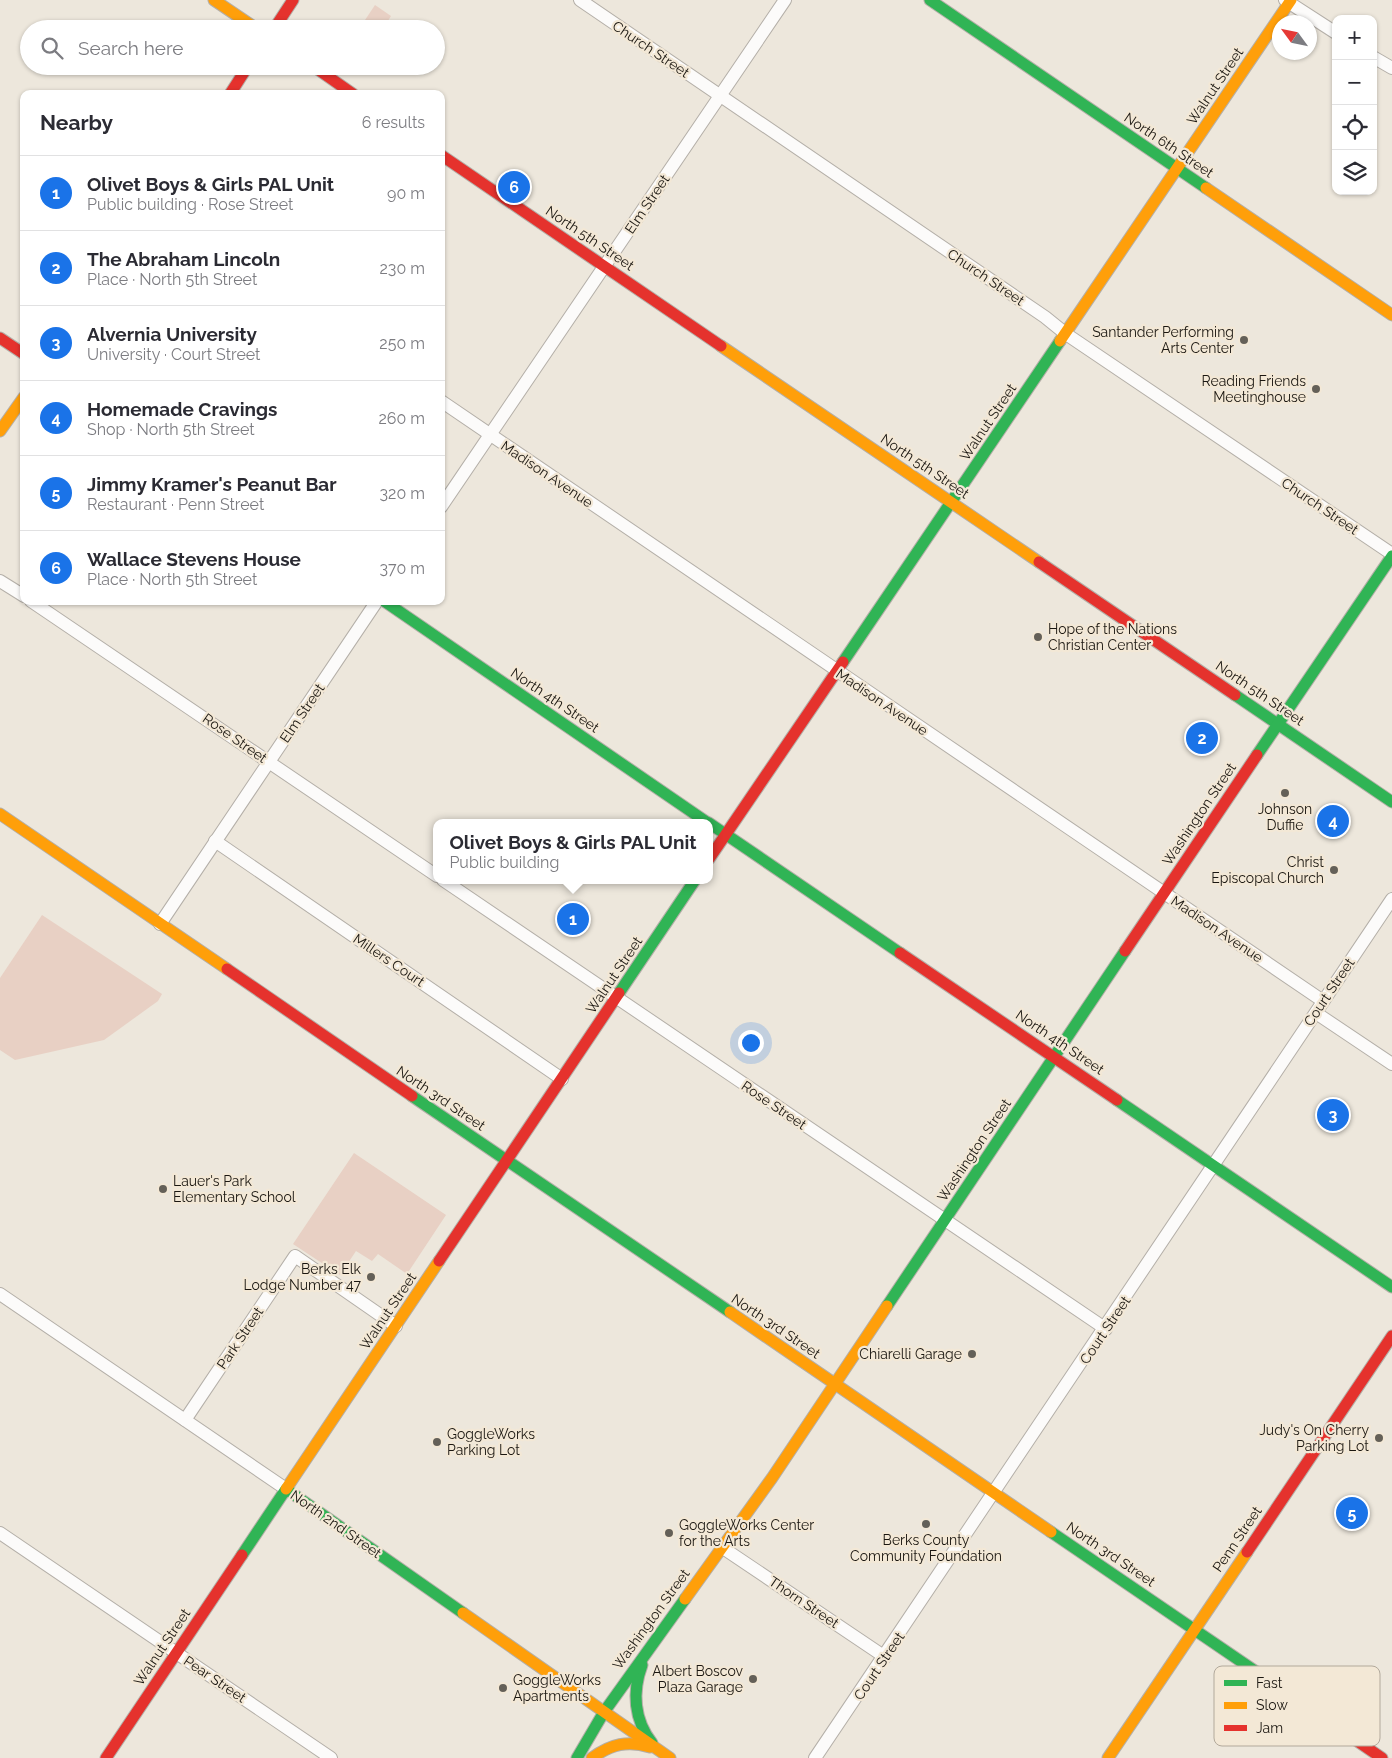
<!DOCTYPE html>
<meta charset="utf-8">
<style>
body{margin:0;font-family:Raleway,sans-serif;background:#f7f7f7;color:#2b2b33}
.controls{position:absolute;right:15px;top:15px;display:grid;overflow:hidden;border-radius:10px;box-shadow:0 1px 4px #0004}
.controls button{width:45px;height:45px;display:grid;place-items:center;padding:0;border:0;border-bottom:1px solid #e1e1e2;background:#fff;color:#2b2b33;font:25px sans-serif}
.compass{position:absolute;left:1272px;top:15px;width:45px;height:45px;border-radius:50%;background:#fff;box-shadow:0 1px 4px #0004;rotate:303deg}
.you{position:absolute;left:750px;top:1042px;width:18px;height:18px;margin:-12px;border:4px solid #fff;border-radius:50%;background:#1a73e8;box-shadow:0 0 0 8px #1a73e833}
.badge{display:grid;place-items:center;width:32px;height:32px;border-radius:50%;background:#1a73e8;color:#fff;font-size:16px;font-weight:700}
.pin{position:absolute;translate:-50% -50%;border:2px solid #fff;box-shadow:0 1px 5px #0006}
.popup{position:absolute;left:433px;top:819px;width:280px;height:65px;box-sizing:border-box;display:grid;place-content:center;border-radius:10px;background:#fff;filter:drop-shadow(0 1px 4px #0005);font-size:16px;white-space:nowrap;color:#7c7c81}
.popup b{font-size:19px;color:#2b2b33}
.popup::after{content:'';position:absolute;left:50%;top:100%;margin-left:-10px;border:10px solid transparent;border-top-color:#fff}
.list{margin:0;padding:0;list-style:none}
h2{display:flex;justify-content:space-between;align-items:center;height:65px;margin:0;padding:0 20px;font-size:21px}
h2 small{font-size:16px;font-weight:400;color:#7c7c81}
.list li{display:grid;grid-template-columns:32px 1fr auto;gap:15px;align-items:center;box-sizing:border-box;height:75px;padding:0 20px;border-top:1px solid #e1e1e2}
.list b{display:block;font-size:19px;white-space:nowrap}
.list p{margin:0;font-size:16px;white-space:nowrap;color:#7c7c81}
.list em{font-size:16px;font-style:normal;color:#7c7c81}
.icon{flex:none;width:28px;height:28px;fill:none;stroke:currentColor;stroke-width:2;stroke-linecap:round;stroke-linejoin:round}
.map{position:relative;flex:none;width:1392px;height:1758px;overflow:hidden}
.search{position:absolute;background:#fff;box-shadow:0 1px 4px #0004;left:20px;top:20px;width:425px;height:55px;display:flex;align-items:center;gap:12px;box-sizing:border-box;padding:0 18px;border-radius:28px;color:#7c7c81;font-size:19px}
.panel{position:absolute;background:#fff;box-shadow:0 1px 4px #0004;left:20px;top:90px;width:425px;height:515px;border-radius:10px}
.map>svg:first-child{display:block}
.grass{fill:#e8d0c4}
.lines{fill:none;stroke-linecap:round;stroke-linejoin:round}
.street-casing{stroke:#b4afa8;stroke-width:14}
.fast-casing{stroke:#b4afa8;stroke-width:13}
.slow-casing{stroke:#b4afa8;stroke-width:13}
.jam-casing{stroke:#b4afa8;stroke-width:13}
.street{stroke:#fcfbfa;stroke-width:12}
.fast{stroke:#30b455;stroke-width:11}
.slow{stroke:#ff9f0a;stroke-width:11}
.jam{stroke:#e5322d;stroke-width:11}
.poi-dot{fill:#646058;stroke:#f3e8d6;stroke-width:2}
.labels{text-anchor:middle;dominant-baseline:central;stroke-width:4.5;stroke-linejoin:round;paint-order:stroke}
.street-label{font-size:14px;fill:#1b1711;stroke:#f3e8d6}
.poi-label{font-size:14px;fill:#1b1711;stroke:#f3e8d6;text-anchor:end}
.key{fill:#f3e8d6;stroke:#b2a99b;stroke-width:1}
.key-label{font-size:14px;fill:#1b1711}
</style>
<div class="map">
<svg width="1392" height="1758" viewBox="0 0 1392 1758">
<rect width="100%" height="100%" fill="#ede7dc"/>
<g class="grass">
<polygon points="375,5 391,16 383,29 359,29"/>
<polygon points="42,915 162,994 158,1001 104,1040 15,1060 0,1050 0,978"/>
<polygon points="354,1153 446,1215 407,1274 378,1254 372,1261 356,1251 340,1275 293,1244"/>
</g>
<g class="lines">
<g class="street-casing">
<g id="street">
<polyline points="580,0 1045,317 1066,334 1392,554"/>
<polyline points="1285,0 1336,33"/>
<polyline points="1373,57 1392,68"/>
<polyline points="441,401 1323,1001"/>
<polyline points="441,507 785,0"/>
<polyline points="0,581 24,596"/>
<polyline points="31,601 437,876"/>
<polyline points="215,841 562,1079"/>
<polyline points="443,880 1106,1329"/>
<polyline points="160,924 377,601"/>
<polyline points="1316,1013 1392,1064"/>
<polyline points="0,1294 286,1489"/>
<polyline points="185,1420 295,1256 396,1326"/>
<polyline points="0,1533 331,1758"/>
<polyline points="723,1548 885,1657"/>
<polyline points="815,1758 1392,899"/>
</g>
</g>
<g class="fast-casing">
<g id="fast">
<polyline points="930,0 1206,188"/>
<polyline points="384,601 708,823"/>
<polyline points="843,662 1060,341"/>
<polyline points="1235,695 1392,802"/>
<polyline points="1257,755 1392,556"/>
<polyline points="709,823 900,953"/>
<polyline points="619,993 695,880"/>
<polyline points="412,1096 730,1312"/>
<polyline points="1117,1100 1392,1287"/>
<polyline points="887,1306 1125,951"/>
<polyline points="1051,1532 1274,1684"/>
<polyline points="242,1555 286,1489 463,1613"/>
<path d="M642,1665c-10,27 -8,55 10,78"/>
<polyline points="577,1758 604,1712 685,1599"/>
</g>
</g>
<g class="slow-casing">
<g id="slow">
<polyline points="214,0 257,29"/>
<polyline points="1206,188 1392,315"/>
<polyline points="1060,341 1291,0"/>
<polyline points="721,346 1039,562"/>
<polyline points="0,431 24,397"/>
<polyline points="0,814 227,969"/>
<polyline points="730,1312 1051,1532"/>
<polyline points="286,1489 439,1261"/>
<polyline points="685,1599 772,1478 887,1306"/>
<polyline points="463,1613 670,1758"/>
<path d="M592,1758c19,-14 36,-18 58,-11"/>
<polyline points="1108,1758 1247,1552"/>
</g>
</g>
<g class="jam-casing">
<g id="jam">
<polyline points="274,29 293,0"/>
<polyline points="313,66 353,94"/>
<polyline points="230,94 248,66"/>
<polyline points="441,155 721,346"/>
<polyline points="0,338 24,354"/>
<polyline points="1039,562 1235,695"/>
<polyline points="709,859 843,662"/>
<polyline points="1125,951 1257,755"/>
<polyline points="900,953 1117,1100"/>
<polyline points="227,969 412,1096"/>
<polyline points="439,1261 619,993"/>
<polyline points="1247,1552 1392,1336"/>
<polyline points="1274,1684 1382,1758"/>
<polyline points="106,1758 242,1555"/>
</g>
</g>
<use href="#street" class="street"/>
<use href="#fast" class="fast"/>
<use href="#slow" class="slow"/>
<use href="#jam" class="jam"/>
</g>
<g class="poi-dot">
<circle cx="1244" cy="340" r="5"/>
<circle cx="1316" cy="389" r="5"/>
<circle cx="1038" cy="637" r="5"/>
<circle cx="1285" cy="793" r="5"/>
<circle cx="1334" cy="870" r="5"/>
<circle cx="163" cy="1189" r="5"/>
<circle cx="371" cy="1277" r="5"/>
<circle cx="972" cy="1354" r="5"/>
<circle cx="1379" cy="1438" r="5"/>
<circle cx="437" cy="1442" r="5"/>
<circle cx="926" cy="1524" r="5"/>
<circle cx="669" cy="1533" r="5"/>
<circle cx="753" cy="1679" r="5"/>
<circle cx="503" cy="1688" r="5"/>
</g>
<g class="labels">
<g class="street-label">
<text transform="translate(651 49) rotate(34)">Church Street</text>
<text transform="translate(1215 86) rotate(-56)">Walnut Street</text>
<text transform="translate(1169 145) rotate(34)">North 6th Street</text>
<text transform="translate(647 204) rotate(-56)">Elm Street</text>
<text transform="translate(590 238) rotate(34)">North 5th Street</text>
<text transform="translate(986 277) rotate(34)">Church Street</text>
<text transform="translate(988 422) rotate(-56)">Walnut Street</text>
<text transform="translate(925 466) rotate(34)">North 5th Street</text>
<text transform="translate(547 474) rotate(34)">Madison Avenue</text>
<text transform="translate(1320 506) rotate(34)">Church Street</text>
<text transform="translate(1260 693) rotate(34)">North 5th Street</text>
<text transform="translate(555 700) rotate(34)">North 4th Street</text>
<text transform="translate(882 702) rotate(34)">Madison Avenue</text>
<text transform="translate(302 713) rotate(-56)">Elm Street</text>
<text transform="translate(235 738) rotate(35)">Rose Street</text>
<text transform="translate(1199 814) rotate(-56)">Washington Street</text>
<text transform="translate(1217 929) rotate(34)">Madison Avenue</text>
<text transform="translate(389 960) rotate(34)">Millers Court</text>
<text transform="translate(614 975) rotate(-56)">Walnut Street</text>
<text transform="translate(1329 992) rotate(-56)">Court Street</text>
<text transform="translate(1060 1042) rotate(34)">North 4th Street</text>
<text transform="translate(441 1098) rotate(34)">North 3rd Street</text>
<text transform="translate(774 1105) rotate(34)">Rose Street</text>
<text transform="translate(974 1150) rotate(-56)">Washington Street</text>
<text transform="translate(388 1311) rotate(-56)">Walnut Street</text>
<text transform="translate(776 1326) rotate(34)">North 3rd Street</text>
<text transform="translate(1105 1330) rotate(-56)">Court Street</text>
<text transform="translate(240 1338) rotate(-56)">Park Street</text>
<text transform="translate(336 1524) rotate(35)">North 2nd Street</text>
<text transform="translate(1237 1539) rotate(-56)">Penn Street</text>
<text transform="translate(1111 1554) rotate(34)">North 3rd Street</text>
<text transform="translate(804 1602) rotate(34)">Thorn Street</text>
<text transform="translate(651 1619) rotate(-54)">Washington Street</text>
<text transform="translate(162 1647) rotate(-56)">Walnut Street</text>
<text transform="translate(879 1666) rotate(-56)">Court Street</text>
<text transform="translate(215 1679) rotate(34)">Pear Street</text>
</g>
<g class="poi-label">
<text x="1234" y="332">Santander Performing<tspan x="1234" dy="16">Arts Center</tspan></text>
<text x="1306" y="381">Reading Friends<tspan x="1306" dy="16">Meetinghouse</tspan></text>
<text x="1048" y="629" text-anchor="start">Hope of the Nations<tspan x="1048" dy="16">Christian Center</tspan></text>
<text x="1285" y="809" text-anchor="middle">Johnson<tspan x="1285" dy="16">Duffie</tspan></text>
<text x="1324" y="862">Christ<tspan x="1324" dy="16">Episcopal Church</tspan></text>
<text x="173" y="1181" text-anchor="start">Lauer's Park<tspan x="173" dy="16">Elementary School</tspan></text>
<text x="361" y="1269">Berks Elk<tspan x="361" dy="16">Lodge Number 47</tspan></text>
<text x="962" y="1354">Chiarelli Garage</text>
<text x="1369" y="1430">Judy's On Cherry<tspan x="1369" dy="16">Parking Lot</tspan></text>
<text x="447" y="1434" text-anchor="start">GoggleWorks<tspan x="447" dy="16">Parking Lot</tspan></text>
<text x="679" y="1525" text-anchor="start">GoggleWorks Center<tspan x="679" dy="16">for the Arts</tspan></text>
<text x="926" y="1540" text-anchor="middle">Berks County<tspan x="926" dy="16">Community Foundation</tspan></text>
<text x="743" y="1671">Albert Boscov<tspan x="743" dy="16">Plaza Garage</tspan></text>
<text x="513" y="1680" text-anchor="start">GoggleWorks<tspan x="513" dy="16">Apartments</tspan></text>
</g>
</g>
<rect x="1214" y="1666" width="166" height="80" rx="8" class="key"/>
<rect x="1224" y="1680" width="23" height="6" fill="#30b455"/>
<rect x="1224" y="1702" width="23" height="7" fill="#ff9f0a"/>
<rect x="1224" y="1725" width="23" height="6" fill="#e5322d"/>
<g class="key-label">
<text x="1256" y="1688">Fast</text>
<text x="1256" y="1710">Slow</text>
<text x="1256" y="1733">Jam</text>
</g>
</svg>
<div class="controls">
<button>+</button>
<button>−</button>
<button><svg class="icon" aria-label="locate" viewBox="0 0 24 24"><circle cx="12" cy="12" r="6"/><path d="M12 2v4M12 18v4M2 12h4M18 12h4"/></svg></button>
<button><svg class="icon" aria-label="layers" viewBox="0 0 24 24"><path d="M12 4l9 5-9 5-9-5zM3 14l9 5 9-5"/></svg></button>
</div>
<svg class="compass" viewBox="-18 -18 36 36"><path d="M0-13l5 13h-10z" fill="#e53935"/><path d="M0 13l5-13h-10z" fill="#7c7c81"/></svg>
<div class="you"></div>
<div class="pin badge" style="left:573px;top:919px">1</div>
<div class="popup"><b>Olivet Boys &amp; Girls PAL Unit</b>Public building</div>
<div class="pin badge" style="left:1202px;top:738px">2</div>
<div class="pin badge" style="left:1333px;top:1115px">3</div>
<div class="pin badge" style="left:1333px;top:821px">4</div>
<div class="pin badge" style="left:1352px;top:1513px">5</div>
<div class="pin badge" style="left:514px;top:187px">6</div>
<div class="search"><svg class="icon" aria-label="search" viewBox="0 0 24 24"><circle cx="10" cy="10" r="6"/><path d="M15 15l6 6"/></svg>Search here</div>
<section class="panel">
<h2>Nearby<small>6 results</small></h2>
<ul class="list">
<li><span class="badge">1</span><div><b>Olivet Boys &amp; Girls PAL Unit</b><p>Public building · Rose Street</p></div><em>90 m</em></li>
<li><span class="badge">2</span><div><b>The Abraham Lincoln</b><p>Place · North 5th Street</p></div><em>230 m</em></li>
<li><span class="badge">3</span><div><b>Alvernia University</b><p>University · Court Street</p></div><em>250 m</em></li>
<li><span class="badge">4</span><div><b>Homemade Cravings</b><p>Shop · North 5th Street</p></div><em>260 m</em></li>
<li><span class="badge">5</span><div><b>Jimmy Kramer's Peanut Bar</b><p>Restaurant · Penn Street</p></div><em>320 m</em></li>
<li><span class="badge">6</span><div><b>Wallace Stevens House</b><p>Place · North 5th Street</p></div><em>370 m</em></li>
</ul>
</section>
</div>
